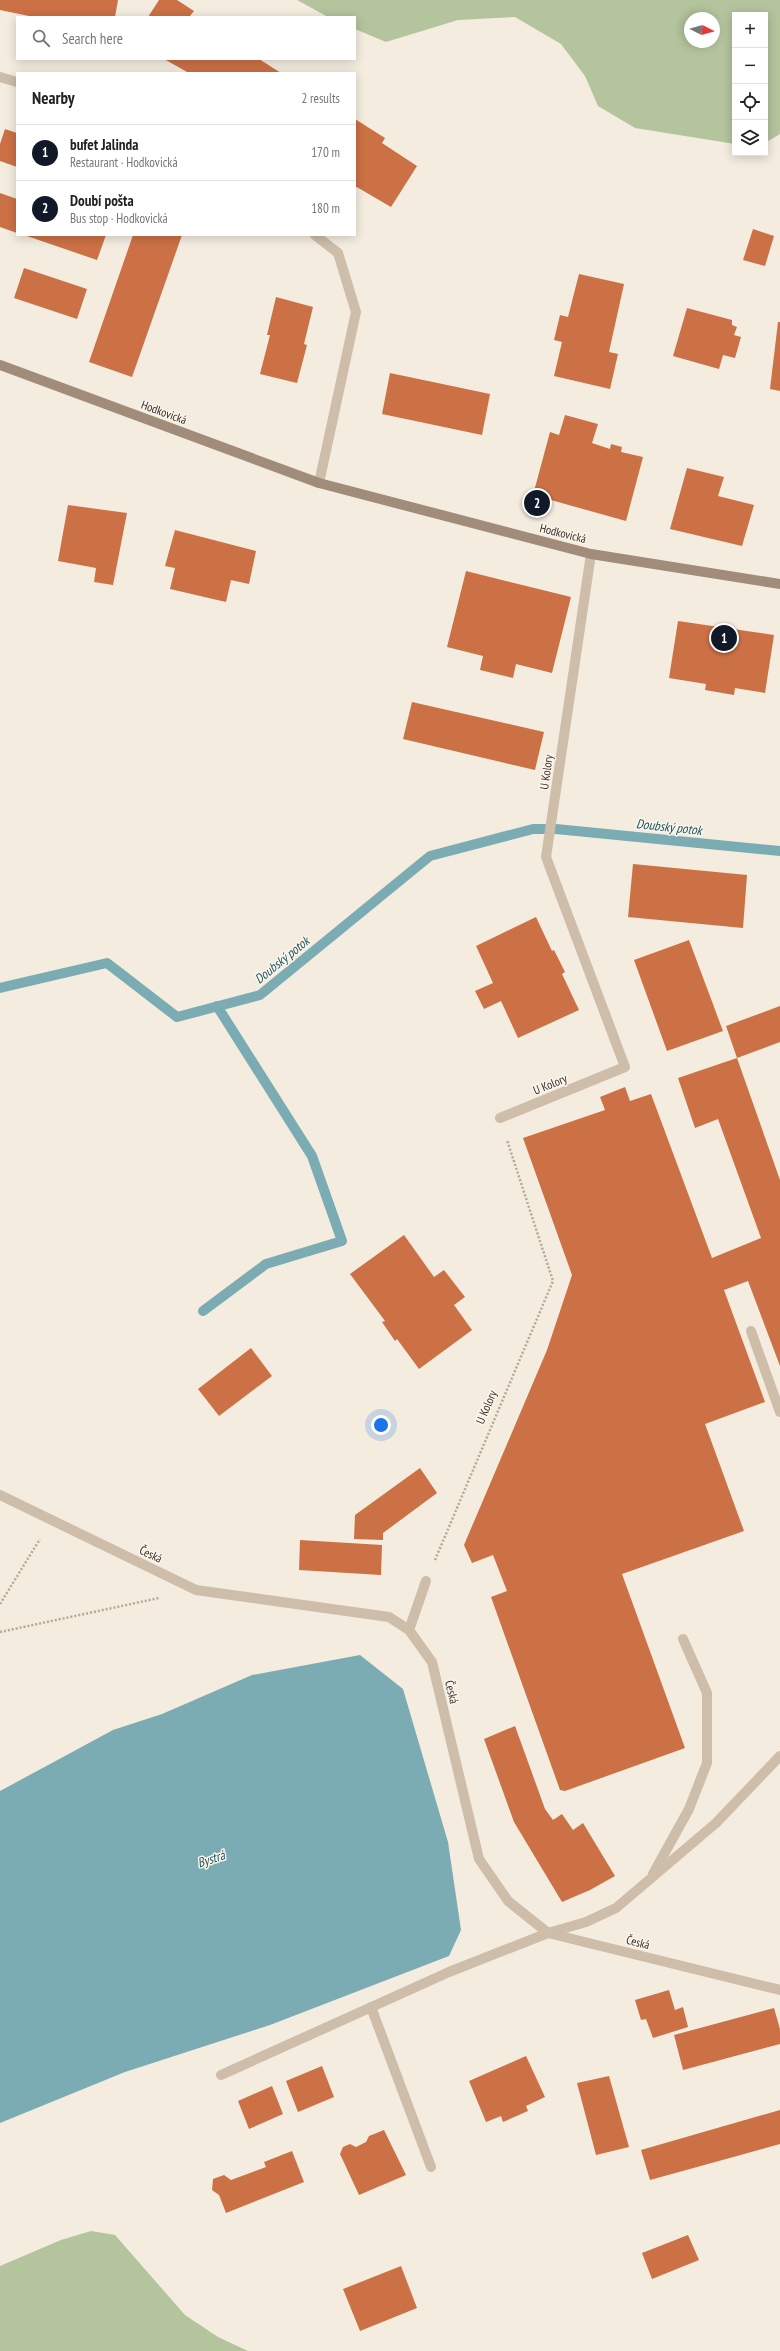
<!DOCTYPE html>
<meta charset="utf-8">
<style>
body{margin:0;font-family:"PT Sans Narrow",sans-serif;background:#f2f2f2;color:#222}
.controls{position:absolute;right:12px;top:12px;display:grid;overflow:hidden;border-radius:0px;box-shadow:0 2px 10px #0003}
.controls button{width:36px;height:36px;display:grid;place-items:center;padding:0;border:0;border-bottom:1px solid #e0e0e0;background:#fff;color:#222;font:20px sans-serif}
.compass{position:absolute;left:684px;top:12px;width:36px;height:36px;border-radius:50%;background:#fff;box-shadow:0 2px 10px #0003;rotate:96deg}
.you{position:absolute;left:381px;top:1425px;width:14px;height:14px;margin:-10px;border:3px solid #fff;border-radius:50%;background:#1a73e8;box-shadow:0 0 0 6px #1a73e833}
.badge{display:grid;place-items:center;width:26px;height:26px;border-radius:50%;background:#111827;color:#fff;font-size:13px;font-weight:700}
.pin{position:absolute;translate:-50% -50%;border:2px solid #fff;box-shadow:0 1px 4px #0006}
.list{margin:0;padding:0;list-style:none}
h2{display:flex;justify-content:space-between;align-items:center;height:52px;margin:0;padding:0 16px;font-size:17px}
h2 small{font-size:13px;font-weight:400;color:#767676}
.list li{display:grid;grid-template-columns:26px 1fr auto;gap:12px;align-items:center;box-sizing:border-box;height:56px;padding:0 16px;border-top:1px solid #e0e0e0}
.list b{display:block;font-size:15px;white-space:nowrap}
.list p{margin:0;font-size:13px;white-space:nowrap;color:#767676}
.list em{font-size:13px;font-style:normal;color:#767676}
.icon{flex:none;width:22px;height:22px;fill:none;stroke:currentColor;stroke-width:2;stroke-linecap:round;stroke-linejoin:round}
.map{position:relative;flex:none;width:780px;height:2351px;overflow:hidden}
.search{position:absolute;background:#fff;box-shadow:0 2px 10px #0003;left:16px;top:16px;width:340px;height:44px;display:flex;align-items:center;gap:10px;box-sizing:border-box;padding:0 14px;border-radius:0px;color:#767676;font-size:15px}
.panel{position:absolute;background:#fff;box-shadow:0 2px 10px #0003;left:16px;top:72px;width:340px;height:164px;border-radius:0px}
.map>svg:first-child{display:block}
.green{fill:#b4c49d;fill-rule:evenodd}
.water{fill:#7cacb3}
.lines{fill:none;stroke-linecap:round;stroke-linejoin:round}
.stream{stroke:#7cacb3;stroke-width:10}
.building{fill:#cc7145}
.path{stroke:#b9a793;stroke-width:2.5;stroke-dasharray:2 2;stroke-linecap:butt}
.lane{stroke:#cdbda9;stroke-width:10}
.street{stroke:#cdbda9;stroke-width:10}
.secondary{stroke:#a18c7a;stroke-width:10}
.labels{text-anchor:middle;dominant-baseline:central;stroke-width:3;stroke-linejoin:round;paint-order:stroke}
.street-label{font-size:12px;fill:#3a3029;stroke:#fbf5ec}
.water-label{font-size:13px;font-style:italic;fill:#1c545e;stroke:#fbf5ec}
</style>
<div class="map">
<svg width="780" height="2351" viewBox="0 0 780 2351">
<rect width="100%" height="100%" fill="#f4ecdf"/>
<g class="green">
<path d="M297,0h483v134l-15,9v-128h-30v129l-100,-16 -37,-22 -13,-30 -24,-32 -46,-27 -57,3 -72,22 -31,-13v-12h-27zM690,18h24v24h-24z"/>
<polygon points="91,2231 115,2235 185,2315 218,2337 248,2351 0,2351 0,2266 61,2240"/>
</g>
<polygon class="water" points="360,1655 403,1689 448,1842 461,1930 449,1956 270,2025 125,2072 0,2123 0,1791 113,1730 162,1714 252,1675"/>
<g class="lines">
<g class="stream">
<polyline points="556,829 780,851"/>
<polyline points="0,988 107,963 177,1017 260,995 430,856 533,829 544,829"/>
<polyline points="203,1311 266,1264 342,1241 312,1156 217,1006"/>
</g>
</g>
<g class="building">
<polygon points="0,0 118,0 115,17 34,17 0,10"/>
<polygon points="159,0 177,0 194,11 190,16 192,17 148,17"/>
<polygon points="164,59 259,59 281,73 189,73"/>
<polygon points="355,119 385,138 382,143 417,166 391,207 355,186"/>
<polygon points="5,129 17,133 17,167 0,161 0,144"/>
<polygon points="0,193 17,199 17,233 0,227"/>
<polygon points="753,229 774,236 765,266 743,260"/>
<polygon points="24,235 106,235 97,260"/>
<polygon points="133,235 182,235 132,377 89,362"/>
<polygon points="24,268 87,289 77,319 14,298"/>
<polygon points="579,274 624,284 609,352 618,354 610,389 554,376 562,342 554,340 560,315 568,317"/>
<polygon points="276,297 313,307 304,344 307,345 297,383 260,374 270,335 267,335"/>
<polygon points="687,308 732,320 732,325 737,327 734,335 741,337 735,358 723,355 719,369 673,356"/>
<polygon points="778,322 780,322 780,391 770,389"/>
<polygon points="390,373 490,394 482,435 382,414"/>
<polygon points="565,415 598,424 592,443 610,449 611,444 622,447 621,452 643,457 626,521 533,495 550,432 559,435"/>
<polygon points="687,468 724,477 718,496 754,505 742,546 670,529"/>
<polygon points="68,505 127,513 113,585 94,582 96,568 58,561"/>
<polygon points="175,530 256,551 249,584 231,580 226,602 170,589 175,568 165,566"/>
<polygon points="466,571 571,597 552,673 516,664 513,678 480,670 483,656 447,647"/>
<polygon points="678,621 774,635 765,693 735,688 734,695 705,690 706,684 669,678"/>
<polygon points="412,702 544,732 535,770 403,739"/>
<polygon points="633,864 747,875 743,928 628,917"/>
<polygon points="536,917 552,951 554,950 565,972 562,974 579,1010 518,1038 501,1001 484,1009 475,991 493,983 476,946"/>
<polygon points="689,940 723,1031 667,1051 634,960"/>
<polygon points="780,1006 780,1042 737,1058 726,1026"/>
<polygon points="737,1058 780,1180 780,1366 748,1281 724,1290 765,1402 705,1424 744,1531 622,1574 685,1748 565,1791 560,1790 491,1597 507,1591 493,1555 472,1563 464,1545 547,1350 572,1275 523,1138 605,1110 600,1097 625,1087 630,1101 651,1094 712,1258 761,1238 718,1119 695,1128 678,1078"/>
<polygon points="404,1235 434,1277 444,1270 465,1297 454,1305 472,1330 419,1369 397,1339 395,1341 382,1322 385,1321 350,1274"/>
<polygon points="251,1348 272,1376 219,1416 198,1389"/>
<polygon points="420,1468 437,1493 383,1533 383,1540 354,1539 355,1515"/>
<polygon points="300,1540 382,1545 381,1575 299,1570"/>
<polygon points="515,1726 545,1809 553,1820 562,1814 573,1830 583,1823 615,1876 590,1890 562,1902 514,1822 484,1739"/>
<polygon points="669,1990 675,2010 683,2007 688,2027 653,2038 646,2019 641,2020 635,2000"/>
<polygon points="774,2008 780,2029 780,2044 683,2070 674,2035"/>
<polygon points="526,2056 545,2097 526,2106 528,2111 503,2122 501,2116 486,2122 469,2081"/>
<polygon points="322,2066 334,2097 298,2112 286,2081"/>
<polygon points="609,2076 629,2147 596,2155 577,2083"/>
<polygon points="272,2086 283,2114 249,2129 238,2101"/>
<polygon points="780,2110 780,2144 650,2180 641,2150"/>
<polygon points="384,2130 406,2175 359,2195 340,2154 343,2147 350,2144 356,2147 366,2142 369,2136"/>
<polygon points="292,2151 304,2182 226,2213 219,2195 212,2190 213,2179 224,2175 231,2180 266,2167 264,2162"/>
<polygon points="688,2235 699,2260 652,2279 642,2253"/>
<polygon points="401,2266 417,2308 360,2331 343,2289"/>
</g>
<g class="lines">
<g class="path">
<polyline points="435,1560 553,1281 507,1140"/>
<polyline points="0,1604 40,1539"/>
<polyline points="0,1632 159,1598"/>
</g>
<g class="lane">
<polyline points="751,1331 780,1412"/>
<polyline points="653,1874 689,1809 707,1763 707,1693 683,1639"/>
<polyline points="371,2007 431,2167"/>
<polyline points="221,2075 449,1972 548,1933 586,1922 616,1908 716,1823 780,1756"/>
</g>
<g class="street">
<polyline points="0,77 17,82"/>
<polyline points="315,235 338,253 356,312 319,483"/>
<polyline points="500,1118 625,1067 546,857 591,554"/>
<polyline points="0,1495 196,1590 389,1617 409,1630 432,1662 479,1859 508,1901 548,1933 780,1990"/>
<polyline points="409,1630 426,1581"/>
</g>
<polyline class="secondary" points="0,365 319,483 591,554 780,584"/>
</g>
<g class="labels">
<g class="street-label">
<text transform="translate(164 412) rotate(20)">Hodkovická</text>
<text transform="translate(563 533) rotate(14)">Hodkovická</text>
<text transform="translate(546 772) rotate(-82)">U Kolory</text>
<text transform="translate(550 1084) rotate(-22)">U Kolory</text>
<text transform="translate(486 1407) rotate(-67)">U Kolory</text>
<text transform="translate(151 1554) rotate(26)">Česká</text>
<text transform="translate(452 1692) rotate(77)">Česká</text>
<text transform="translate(638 1942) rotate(14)">Česká</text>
</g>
<g class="water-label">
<text transform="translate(669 827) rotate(6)">Doubský potok</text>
<text transform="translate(282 960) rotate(-39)">Doubský potok</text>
<text transform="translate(211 1859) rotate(-18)">Bystrá</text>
</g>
</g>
</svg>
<div class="controls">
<button>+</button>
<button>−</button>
<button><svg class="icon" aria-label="locate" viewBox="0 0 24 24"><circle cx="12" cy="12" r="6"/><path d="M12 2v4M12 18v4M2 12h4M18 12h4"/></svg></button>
<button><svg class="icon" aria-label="layers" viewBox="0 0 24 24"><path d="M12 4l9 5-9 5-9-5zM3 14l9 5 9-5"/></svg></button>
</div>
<svg class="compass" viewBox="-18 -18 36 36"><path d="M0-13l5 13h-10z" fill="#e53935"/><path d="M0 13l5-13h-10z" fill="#767676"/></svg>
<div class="you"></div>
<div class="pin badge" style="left:724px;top:638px">1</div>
<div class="pin badge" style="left:537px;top:503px">2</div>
<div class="search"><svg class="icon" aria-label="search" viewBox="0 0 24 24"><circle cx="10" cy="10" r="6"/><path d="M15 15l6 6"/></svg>Search here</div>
<section class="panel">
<h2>Nearby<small>2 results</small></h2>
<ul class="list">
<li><span class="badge">1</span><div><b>bufet Jalinda</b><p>Restaurant · Hodkovická</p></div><em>170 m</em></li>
<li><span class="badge">2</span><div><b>Doubí pošta</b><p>Bus stop · Hodkovická</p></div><em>180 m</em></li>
</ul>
</section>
</div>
